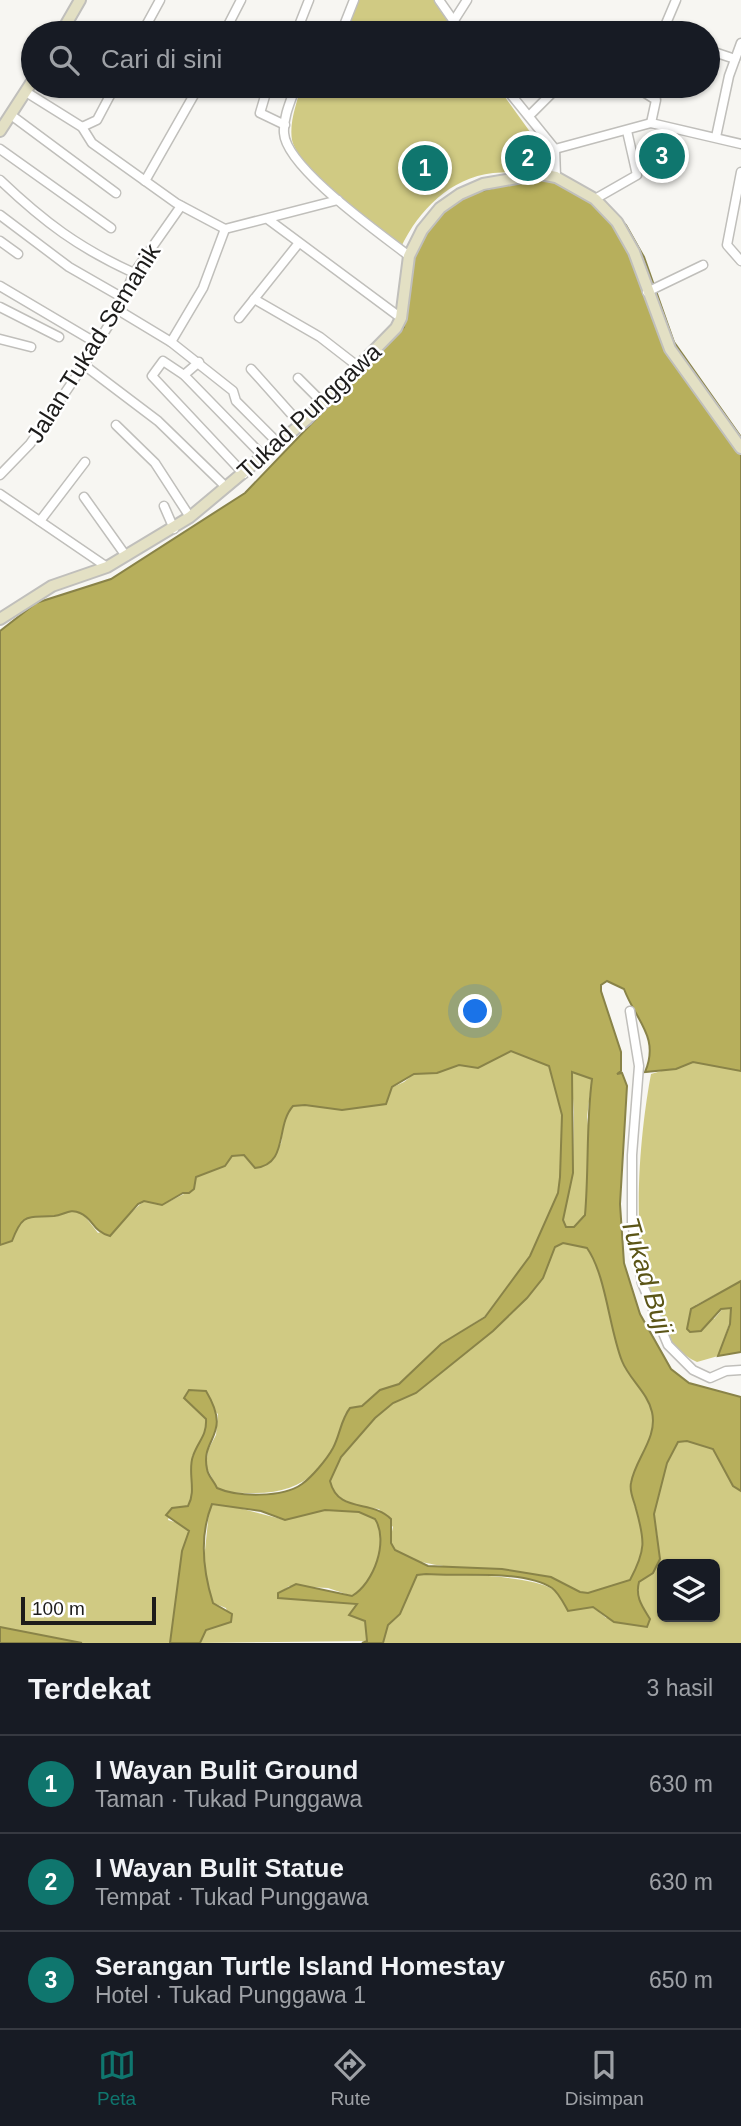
<!DOCTYPE html>
<html lang="id">
<meta charset="utf-8">
<style>
body{margin:0;font-family:Arial,sans-serif;background:#20242c;color:#f1f3f6}
.controls{position:absolute;right:21px;bottom:21px;display:grid;overflow:hidden;border-radius:10px;box-shadow:0 2px 5px #0004}
.controls button{width:63px;height:63px;display:grid;place-items:center;padding:0;border:0;border-bottom:2px solid #363941;background:#171b24;color:#f1f3f6;font:35px sans-serif}
.scale{position:absolute;left:21px;bottom:18px;width:135px;box-sizing:border-box;padding-left:7px;border:4px solid #1d1c1b;border-top:0;font-size:19px;line-height:24px;white-space:nowrap;color:#1d1c1b;-webkit-text-stroke:5px #fff;paint-order:stroke}
.you{position:absolute;left:476px;top:1012px;width:24px;height:24px;margin:-18px;border:5px solid #fff;border-radius:50%;background:#1a73e8;box-shadow:0 0 0 10px #1a73e833}
.badge{display:grid;place-items:center;width:46px;height:46px;border-radius:50%;background:#0f766e;color:#fff;font-size:23px;font-weight:700}
.pin{position:absolute;translate:-50% -50%;border:4px solid #fff;box-shadow:0 2px 7px #0006}
.list{margin:0;padding:0;list-style:none}
h2{display:flex;justify-content:space-between;align-items:center;height:91px;margin:0;padding:0 28px;font-size:30px}
h2 small{font-size:23px;font-weight:400;color:#9ea1a6}
.list li{display:grid;grid-template-columns:46px 1fr auto;gap:21px;align-items:center;box-sizing:border-box;height:98px;padding:0 28px;border-top:2px solid #363941}
.list b{display:block;font-size:26px;white-space:nowrap}
.list p{margin:0;font-size:23px;white-space:nowrap;color:#9ea1a6}
.list em{font-size:23px;font-style:normal;color:#9ea1a6}
.icon{flex:none;width:38px;height:38px;fill:none;stroke:currentColor;stroke-width:2;stroke-linecap:round;stroke-linejoin:round}
.map{position:relative;flex:none;width:741px;height:1643px;overflow:hidden}
.search{position:absolute;background:#171b24;box-shadow:0 2px 5px #0004;left:21px;right:21px;top:21px;height:77px;display:flex;align-items:center;gap:18px;box-sizing:border-box;padding:0 24px;border-radius:38px;color:#9ea1a6;font-size:26px}
.sheet{height:385px;background:#171b24}
nav{display:flex;justify-content:space-around;align-items:center;box-sizing:border-box;height:98px;border-top:2px solid #363941;background:#171b24;font-size:19px;color:#9ea1a6}
nav a{display:grid;justify-items:center;gap:4px}
nav .on{color:#0f766e}
.map>svg:first-child{display:block}
.green{fill:#d0ca83;fill-rule:evenodd}
.water{fill:#b7af5c;stroke:#898348;stroke-width:2;fill-rule:evenodd}
.lines{fill:none;stroke-linecap:round;stroke-linejoin:round}
.street-casing{stroke:#c0bfbb;stroke-width:11}
.secondary-casing{stroke:#c0bfbb;stroke-width:14}
.street{stroke:#fff;stroke-width:8}
.secondary{stroke:#e3e0c4;stroke-width:10}
.labels{text-anchor:middle;dominant-baseline:central;stroke-width:5;stroke-linejoin:round;paint-order:stroke}
.street-label{font-size:24px;fill:#1d1c1b;stroke:#fff}
.water-label{font-size:26px;font-style:italic;fill:#5b5517;stroke:#fff}
</style>
<div class="map">
<svg width="741" height="1643" viewBox="0 0 741 1643">
<rect width="100%" height="100%" fill="#f7f6f2"/>
<g class="green">
<polygon points="359,0 435,0 457,33 345,33"/>
<path d="M301,86h196l49,68v11c-17,8 -34,6 -53,8 -43,5 -74,37 -92,74 -25,-20 -103,-78 -109,-107 -3,-18 5,-37 9,-54z"/>
<path d="M511,1051l38,15 13,50 -2,61 -2,16 -28,63 -45,60 -44,28 -42,40 -19,6 -14,14 -21,10c-13,50 -37,79 -90,79 -14,0 -26,0 -38,-5l-11,-22 2,-16 8,-15 2,-21 -29,-24 -5,8 22,21c1,18 -10,26 -14,42 -4,16 4,30 -4,45l-16,2 -4,12 16,5 5,6 -7,20 -12,92h-88l-82,-16v-382l12,-4 7,-18 17,-9 19,2 16,-6 12,4 15,19 18,-7 28,-25 18,4 32,-16 2,-12 29,-11 7,-10 12,-1 6,3 31,-14 4,-29 8,-9 12,-1 37,5 62,-28 10,-8 23,-1 22,-9 19,4z"/>
<path d="M692,1062l49,9v210l-45,24 18,14 11,-13 6,2 2,5 -15,43 -21,6c-79,-36 -59,-219 -46,-288z"/>
<polygon points="571,1072 592,1078 587,1117 590,1142 585,1215 574,1227 566,1227 563,1220 573,1173 574,1112"/>
<path d="M563,1243l25,5c18,27 21,80 34,113 7,18 26,32 30,51 6,26 -17,47 -21,71 -1,8 1,14 3,21 11,33 13,45 -4,76 -13,4 -28,12 -41,13 -16,1 -26,-12 -39,-16 -28,-9 -152,-3 -159,-34 -1,-4 1,-11 2,-16l-14,-18c-22,-3 -42,-4 -49,-28l11,-24 34,-39 18,-15 23,-10 77,-62 34,-33 11,-13 17,-38z"/>
<path d="M687,1441l26,8 20,37 8,5v152h-358l5,-18 12,-11 17,-39c27,-2 115,0 135,14 7,4 12,15 16,22l25,-4 13,11 35,-13 -3,-7 1,-16 14,-9 5,-34 -4,-25 13,-51 11,-21zM662,1564h53v53h-53z"/>
<path d="M220,1503l65,17 40,-10 34,2 16,7c14,22 -1,64 -23,77l-24,-8 -39,-2 -11,8v4l80,6 -4,7 11,10 2,20 -167,2 6,-13 24,-8 -4,-14 -13,-5 -10,-34 6,-57 3,-8z"/>
</g>
<g class="water">
<path d="M527,179l47,3 28,18 24,25 18,32 30,85 67,95v634l-48,-9 -17,7 -31,3c15,-35 -9,-51 -21,-83l-17,-8 -6,4v6l20,61v19l-4,3 5,-1 5,13 -7,118 4,59 16,51 31,55 18,14 52,14v94l-8,-5 -20,-37 -26,-8 -9,1 -11,21 -13,51 6,45 -7,14 -14,9c-4,15 3,24 11,37l-3,8 -33,-5 -21,-15 -25,4c-4,-7 -9,-18 -16,-23 -29,-19 -92,-11 -126,-14l-9,1 -17,39 -12,11 -5,18h-21l5,-2 -2,-20 -16,-6 8,-11 -79,-6v-5l18,-9 56,12c22,-13 37,-55 23,-77l-16,-7 -34,-2 -40,10 -24,-9 -49,-7c-13,32 -9,67 1,99l19,11 -1,8 -25,8 -6,13h-30l12,-92 7,-20 -23,-16 6,-7 16,-2c9,-16 -1,-34 5,-50 5,-15 14,-20 13,-37l-22,-21 5,-8 17,1c27,45 -6,46 1,78 1,7 7,12 10,19 20,9 66,10 85,-4 10,-7 25,-25 31,-36 7,-13 8,-29 17,-40l12,-2 18,-16 19,-6 42,-40 44,-27 45,-61 28,-63 2,-16 2,-62 -13,-49 -38,-15 -33,17 -19,-3 -22,8 -23,1 -22,13 -6,17 -44,6 -37,-5 -12,1c-18,20 -4,58 -38,62l-11,-13 -12,1 -7,10 -29,11 -2,12 -5,4h-6l-21,12 -18,-4 -6,3 -28,32c-18,-5 -16,-17 -30,-23 -10,-5 -16,2 -26,3 -27,2 -31,-4 -42,25l-12,4v-614l36,-28 75,-24 134,-86 159,-166 6,-62 16,-33 29,-34zM572,1072l20,7c-6,45 -3,90 -7,136l-11,12h-8l-3,-7 10,-47zM563,1243l24,5c19,27 22,80 35,113 7,18 26,32 30,51 6,26 -17,47 -21,71 -2,9 3,17 5,26 9,32 10,41 -6,71l-42,13 -8,-1 -29,-15 -49,-8 -74,-3 -33,-16 -4,-7v-24c-19,-20 -53,-5 -61,-38l11,-24 34,-39 18,-15 23,-10 77,-62 34,-33 16,-20 12,-31z"/>
<polygon points="741,1281 741,1352 718,1356 730,1324 731,1308 721,1309 701,1331 690,1332 687,1329 691,1309"/>
<polygon points="0,1627 82,1643 0,1643"/>
</g>
<g class="lines">
<g class="street-casing">
<g id="street">
<polyline points="439,0 462,33"/>
<polyline points="453,22 467,0"/>
<polyline points="142,33 160,0"/>
<polyline points="224,33 241,0"/>
<polyline points="296,33 309,0"/>
<polyline points="341,33 354,0"/>
<polyline points="662,33 676,0"/>
<polyline points="708,50 735,59"/>
<polyline points="268,86 260,113 285,125"/>
<path d="M296,86c-5,14 -13,31 -12,47 2,35 97,101 125,123"/>
<polyline points="504,86 555,149 556,177"/>
<polyline points="634,86 656,100 651,123"/>
<polyline points="26,92 82,127 92,143 176,203 225,229 338,200"/>
<polyline points="11,115 116,193"/>
<polyline points="529,116 559,86"/>
<polyline points="82,127 97,120 115,86"/>
<polyline points="716,137 729,76 741,43"/>
<polyline points="0,149 111,228"/>
<polyline points="555,149 651,123 741,144"/>
<polyline points="741,172 727,245 741,261"/>
<path d="M0,180c44,42 79,68 134,93"/>
<polyline points="145,181 199,86"/>
<polyline points="595,199 637,175 627,131"/>
<polyline points="0,215 69,267 123,298"/>
<polyline points="269,220 401,318"/>
<polyline points="0,241 18,254"/>
<polyline points="0,286 98,344"/>
<polyline points="647,292 703,265"/>
<polyline points="254,299 320,337 360,368"/>
<polyline points="0,307 59,337"/>
<polyline points="118,310 171,342 233,391 236,401 279,444"/>
<polyline points="239,318 298,244"/>
<polyline points="0,339 31,347"/>
<polyline points="171,342 203,288 225,229"/>
<polyline points="84,365 158,421 226,487"/>
<polyline points="251,369 301,425"/>
<polyline points="184,375 199,362"/>
<polyline points="298,378 324,404"/>
<polyline points="116,425 155,463 190,517"/>
<polyline points="244,474 152,376 163,361 184,375 264,457"/>
<polyline points="0,475 30,444 84,365 118,310 134,273 181,206"/>
<polyline points="0,494 107,567"/>
<polyline points="84,497 126,556"/>
<polyline points="164,506 174,529"/>
<polyline points="40,521 85,462"/>
<polyline points="630,1011 639,1066 632,1155 632,1222 642,1283 668,1345 693,1370 710,1378 726,1371 741,1370"/>
</g>
</g>
<g class="secondary-casing">
<g id="secondary">
<polyline points="61,33 80,0"/>
<polyline points="0,131 33,80"/>
<polyline points="0,619 52,586 107,567 190,517 306,420 396,328 401,318 409,256 422,230 440,208 460,194 483,184 540,174 556,177 595,199 617,222 634,252 670,349 741,448"/>
</g>
</g>
<use href="#street" class="street"/>
<use href="#secondary" class="secondary"/>
</g>
<g class="labels">
<g class="street-label">
<text transform="translate(93 343) rotate(-58)">Jalan Tukad Semanik</text>
<text transform="translate(309 411) rotate(-43)">Tukad Punggawa</text>
</g>
<g class="water-label">
<text transform="translate(647 1276) rotate(73)">Tukad Buji</text>
</g>
</g>
</svg>
<div class="controls">
<button><svg class="icon" aria-label="layers" viewBox="0 0 24 24"><path d="M12 4l9 5-9 5-9-5zM3 14l9 5 9-5"/></svg></button>
</div>
<div class="scale">100 m</div>
<div class="you"></div>
<div class="pin badge" style="left:425px;top:168px">1</div>
<div class="pin badge" style="left:528px;top:158px">2</div>
<div class="pin badge" style="left:662px;top:156px">3</div>
<div class="search"><svg class="icon" aria-label="search" viewBox="0 0 24 24"><circle cx="10" cy="10" r="6"/><path d="M15 15l6 6"/></svg>Cari di sini</div>
</div>
<section class="sheet">
<h2>Terdekat<small>3 hasil</small></h2>
<ul class="list">
<li><span class="badge">1</span><div><b>I Wayan Bulit Ground</b><p>Taman · Tukad Punggawa</p></div><em>630 m</em></li>
<li><span class="badge">2</span><div><b>I Wayan Bulit Statue</b><p>Tempat · Tukad Punggawa</p></div><em>630 m</em></li>
<li><span class="badge">3</span><div><b>Serangan Turtle Island Homestay</b><p>Hotel · Tukad Punggawa 1</p></div><em>650 m</em></li>
</ul>
</section>
<nav>
<a class="on"><svg class="icon" aria-label="map" viewBox="0 0 24 24"><path d="M3 6l6-2 6 2 6-2v14l-6 2-6-2-6 2zM9 4v14M15 6v14"/></svg>Peta</a>
<a><svg class="icon" aria-label="directions" viewBox="0 0 24 24"><path d="M12 3l9 9-9 9-9-9zM9 14v-3h6M13 9l2 2-2 2"/></svg>Rute</a>
<a><svg class="icon" aria-label="saved" viewBox="0 0 24 24"><path d="M7 4h10v16l-5-4-5 4z"/></svg>Disimpan</a>
</nav>
